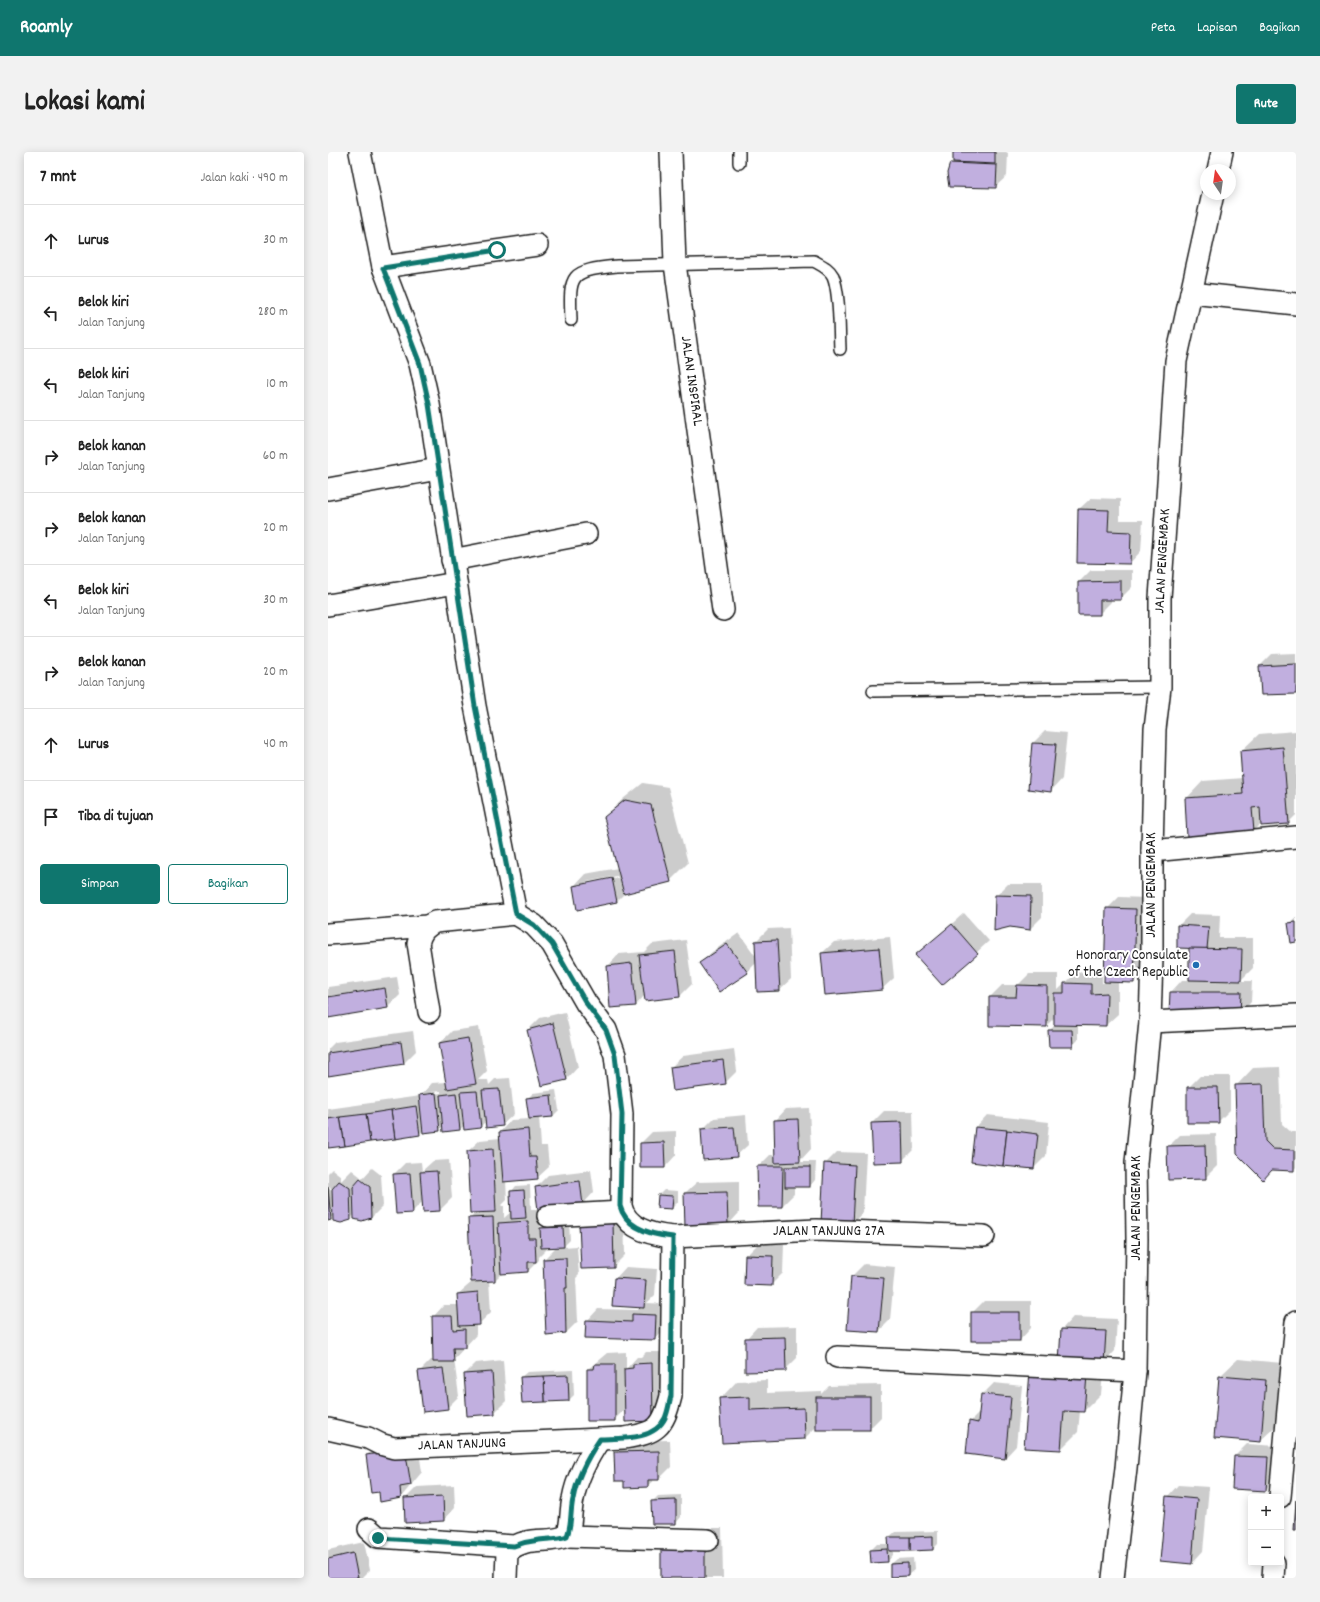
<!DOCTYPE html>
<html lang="id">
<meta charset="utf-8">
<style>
body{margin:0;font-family:Dekko,sans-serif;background:#f2f2f2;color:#222}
.controls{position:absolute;right:12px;bottom:12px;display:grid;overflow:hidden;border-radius:4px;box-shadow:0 2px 10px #0003}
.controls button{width:36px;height:36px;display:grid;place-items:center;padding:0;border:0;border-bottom:1px solid #e0e0e0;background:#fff;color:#222;font:20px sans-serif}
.compass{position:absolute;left:872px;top:12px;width:36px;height:36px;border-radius:50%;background:#fff;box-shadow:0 2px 10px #0003;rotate:347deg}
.stop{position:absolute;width:12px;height:12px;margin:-9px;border:3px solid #0f766e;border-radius:50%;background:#fff}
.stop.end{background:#0f766e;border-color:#fff;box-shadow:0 1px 4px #0008}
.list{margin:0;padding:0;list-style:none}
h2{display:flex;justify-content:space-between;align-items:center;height:52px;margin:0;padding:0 16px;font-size:17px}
h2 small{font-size:13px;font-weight:400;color:#767676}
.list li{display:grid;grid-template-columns:26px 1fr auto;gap:12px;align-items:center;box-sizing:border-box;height:72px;padding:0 16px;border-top:1px solid #e0e0e0}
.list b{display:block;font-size:15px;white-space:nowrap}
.list p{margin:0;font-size:13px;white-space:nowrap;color:#767676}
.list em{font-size:13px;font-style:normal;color:#767676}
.actions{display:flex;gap:8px;padding:12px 16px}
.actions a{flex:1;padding:9px 0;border:1px solid #0f766e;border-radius:4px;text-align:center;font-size:14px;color:#0f766e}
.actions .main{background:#0f766e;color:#fff}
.icon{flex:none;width:22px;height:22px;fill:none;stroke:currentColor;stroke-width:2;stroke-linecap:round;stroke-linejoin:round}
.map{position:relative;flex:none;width:968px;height:1426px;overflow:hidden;border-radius:4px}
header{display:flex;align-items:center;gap:24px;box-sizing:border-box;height:56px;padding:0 20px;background:#0f766e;color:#fff}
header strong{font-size:19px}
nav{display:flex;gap:22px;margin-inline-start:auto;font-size:14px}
.intro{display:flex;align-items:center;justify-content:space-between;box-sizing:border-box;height:96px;padding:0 24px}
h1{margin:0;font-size:28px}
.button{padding:10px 18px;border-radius:4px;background:#0f766e;color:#fff;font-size:14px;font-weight:700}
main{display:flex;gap:24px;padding:0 24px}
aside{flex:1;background:#fff;border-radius:4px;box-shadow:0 2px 10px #0003}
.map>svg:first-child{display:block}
.shadow{fill:#0003;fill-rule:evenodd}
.building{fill:#c1afdf;stroke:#1c1c1c}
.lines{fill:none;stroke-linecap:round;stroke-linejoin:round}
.lane-casing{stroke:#1c1c1c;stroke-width:14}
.street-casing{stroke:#1c1c1c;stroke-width:24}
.lane{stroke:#fff;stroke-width:11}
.street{stroke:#fff;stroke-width:21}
.route{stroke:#0f766e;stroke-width:5}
.poi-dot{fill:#1f6fb2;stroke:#fff;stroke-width:1.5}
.labels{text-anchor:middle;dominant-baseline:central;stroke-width:4;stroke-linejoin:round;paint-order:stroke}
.street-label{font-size:15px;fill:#1c1c1c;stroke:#fff}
.poi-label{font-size:15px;fill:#1c1c1c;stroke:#fff;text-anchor:end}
</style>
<header>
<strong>Roamly</strong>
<nav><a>Peta</a><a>Lapisan</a><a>Bagikan</a></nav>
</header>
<div class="intro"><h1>Lokasi kami</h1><a class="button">Rute</a></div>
<main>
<aside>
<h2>7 mnt<small>Jalan kaki · 490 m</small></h2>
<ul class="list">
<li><svg class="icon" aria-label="ahead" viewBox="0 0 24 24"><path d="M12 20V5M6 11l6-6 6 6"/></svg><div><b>Lurus</b></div><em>30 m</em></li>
<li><svg class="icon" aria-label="left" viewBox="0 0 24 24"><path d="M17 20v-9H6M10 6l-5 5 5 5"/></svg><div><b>Belok kiri</b><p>Jalan Tanjung</p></div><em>280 m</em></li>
<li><svg class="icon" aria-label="left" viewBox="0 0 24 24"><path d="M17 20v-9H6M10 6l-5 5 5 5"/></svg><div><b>Belok kiri</b><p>Jalan Tanjung</p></div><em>10 m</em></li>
<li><svg class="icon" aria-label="right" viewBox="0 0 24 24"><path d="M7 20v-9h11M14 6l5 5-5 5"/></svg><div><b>Belok kanan</b><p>Jalan Tanjung</p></div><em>60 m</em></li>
<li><svg class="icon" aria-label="right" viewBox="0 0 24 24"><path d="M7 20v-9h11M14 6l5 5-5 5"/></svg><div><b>Belok kanan</b><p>Jalan Tanjung</p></div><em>20 m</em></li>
<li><svg class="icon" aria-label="left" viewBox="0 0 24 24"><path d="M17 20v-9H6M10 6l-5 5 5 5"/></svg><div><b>Belok kiri</b><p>Jalan Tanjung</p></div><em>30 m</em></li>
<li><svg class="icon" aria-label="right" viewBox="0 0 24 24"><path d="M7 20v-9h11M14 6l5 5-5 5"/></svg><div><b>Belok kanan</b><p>Jalan Tanjung</p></div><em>20 m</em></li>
<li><svg class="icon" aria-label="ahead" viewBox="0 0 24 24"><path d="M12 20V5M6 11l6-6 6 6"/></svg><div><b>Lurus</b></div><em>40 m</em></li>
<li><svg class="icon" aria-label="arrive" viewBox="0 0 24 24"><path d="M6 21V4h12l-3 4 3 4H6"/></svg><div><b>Tiba di tujuan</b></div></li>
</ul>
<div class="actions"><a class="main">Simpan</a><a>Bagikan</a></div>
</aside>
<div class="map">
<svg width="968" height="1426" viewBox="0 0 968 1426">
<rect width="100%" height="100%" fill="#fff"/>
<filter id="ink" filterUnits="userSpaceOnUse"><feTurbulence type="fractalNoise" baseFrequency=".025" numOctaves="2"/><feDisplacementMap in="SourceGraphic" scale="8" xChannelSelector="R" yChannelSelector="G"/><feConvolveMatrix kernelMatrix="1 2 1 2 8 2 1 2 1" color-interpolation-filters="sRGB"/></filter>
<g filter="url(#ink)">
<g class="shadow">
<polygon points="626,0 678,0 680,1 679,24 667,35 623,11 626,8"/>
<polygon points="763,346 792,347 792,368 815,368 813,399 802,411 751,357"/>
<polygon points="763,418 804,418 804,435 792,447 783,447 783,450 771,462 751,430"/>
<polygon points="968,501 968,541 932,514 944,502"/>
<polygon points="717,579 739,581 734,627 723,639 701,636 705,591"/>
<polygon points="968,579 968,663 960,671 934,671 926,679 858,647 875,629 915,626 913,599 931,582"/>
<path d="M315,631l25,4 20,76 -18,18 -45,12 -8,8 -43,-15 11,-12 33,-6 -13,-51 18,-18zM289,724l1,2 -32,6v-2z"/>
<polygon points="680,732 714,732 714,765 702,777 682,774 668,744"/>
<polygon points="791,745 819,746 817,818 806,830 790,830 790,862 778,873 750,872 750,888 744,894 721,879 728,872 727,865 718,874 662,845 674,833 690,833 701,822 730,822 730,838 749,820 774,821 774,831 777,831 779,757"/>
<polygon points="636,761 661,789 614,832 589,803"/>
<polygon points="862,762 892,763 891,786 925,786 925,816 912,829 924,829 923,850 912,862 842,861 843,840 854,828 862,828 862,795 850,774"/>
<polygon points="968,765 968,789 961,771"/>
<polygon points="461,776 463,827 451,838 429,810 419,820 372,811 384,800 411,781 429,806 428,789 440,777"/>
<polygon points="562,785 566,826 554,837 494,801 506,790"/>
<polygon points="358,788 364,832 352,844 317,843 308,853 283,855 280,814 291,802 316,800 324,792"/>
<polygon points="69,825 72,843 60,855 0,865 0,835"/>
<polygon points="237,860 250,915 239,927 214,933 200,878 212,866"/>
<path d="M151,875l8,44 -9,9h10l1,5 6,-6 15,-1 4,36 -12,11 -16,-4 -6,6 -15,-2 -5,4 -16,-4 -5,5h-15l-5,4 -91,13v-38l92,-13 12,-13 15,-1 -7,-39 12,-12zM113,939v2l-9,1v-2z"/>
<polygon points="85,879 88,899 76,911 0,923 0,897 7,890"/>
<polygon points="406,897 409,919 397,931 343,915 355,904"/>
<polygon points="952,915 954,972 963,980 968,980 968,1015 966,1018 944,1017 908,934 925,916"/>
<polygon points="872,924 902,924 902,958 890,970 860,936"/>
<polygon points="228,938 231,958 225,964 211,965 213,994 219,994 221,1015 209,1026 178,1029 179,1048 173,1054 176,1054 176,1066 184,1059 183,1040 188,1034 202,1033 203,1058 211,1058 212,1075 215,1075 219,1070 241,1070 242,1088 235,1095 249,1094 251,1123 248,1126 250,1169 238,1181 219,1181 216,1107 229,1094 219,1094 219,1097 211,1105 211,1108 200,1119 174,1121 167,1128 161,1128 163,1160 151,1172 148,1172 148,1183 126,1207 131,1244 119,1256 91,1220 103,1208 106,1208 105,1165 116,1153 131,1153 130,1142 144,1130 142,1067 148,1060 140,999 152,988 172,986 172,980 183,968 202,967 199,947 205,941"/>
<polygon points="481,956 483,997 471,1010 488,1010 487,1028 482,1034 466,1034 466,1042 454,1054 430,1015 442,1003 448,1003 447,969 458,957"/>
<polygon points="556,959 585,959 586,997 574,1009 544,971"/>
<polygon points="418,963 420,993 408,1004 374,978 386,966"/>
<polygon points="659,963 721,970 718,1004 706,1016 644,1010 648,975"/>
<polygon points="348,979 348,1003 337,1015 313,991 324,980"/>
<polygon points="888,982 889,1014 877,1026 840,995 852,983"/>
<polygon points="509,1000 538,1001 535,1060 524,1072 497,1012"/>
<polygon points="121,1008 124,1046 112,1058 95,1049 84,1060 66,1022 77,1011 93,1010 94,1019 105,1009"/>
<polygon points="44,1016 53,1023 55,1054 43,1066 26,1063 22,1067 6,1063 0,1068 0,1036 5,1040 6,1038 0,1034 0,1021 4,1017 13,1024 13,1029 24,1018 33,1025 33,1028"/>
<polygon points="263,1018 266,1040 255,1052 208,1035 220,1023"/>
<polygon points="411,1029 411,1061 400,1073 357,1041 369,1030"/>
<polygon points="336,1038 350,1039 350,1050 344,1056 331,1043"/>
<polygon points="296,1059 297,1103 285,1115 252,1071"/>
<polygon points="430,1092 456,1092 455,1121 443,1133 418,1104"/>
<polygon points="536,1112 567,1115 562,1168 551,1179 524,1124"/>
<polygon points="298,1115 329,1117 327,1143 319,1151 339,1152 338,1176 326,1187 259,1169 270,1157 310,1158 313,1154 287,1127"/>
<polygon points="656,1149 703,1149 703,1176 692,1188 644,1161"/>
<polygon points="745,1165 789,1167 787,1199 776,1211 773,1242 756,1259 752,1259 750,1280 733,1297 703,1220 720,1202 732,1203 734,1177"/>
<polygon points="469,1174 469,1206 457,1218 418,1187 429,1175"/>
<polygon points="298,1200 298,1217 309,1205 313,1205 318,1200 335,1200 336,1256 324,1268 298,1256 286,1268 260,1217 279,1201"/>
<polygon points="910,1207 955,1211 950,1272 932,1289 892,1224"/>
<polygon points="175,1208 178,1249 166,1261 137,1222 148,1211"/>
<polygon points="245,1218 246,1243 241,1248 193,1225 199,1220"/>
<polygon points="439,1228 439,1241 493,1239 493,1242 501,1234 553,1233 553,1265 541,1277 489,1274 477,1286 392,1247 409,1229"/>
<polygon points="666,1231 694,1234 688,1294 677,1306 642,1270 652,1260 654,1243"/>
<polygon points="89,1286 94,1320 73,1345 51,1339 39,1303 50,1292"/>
<polygon points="342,1288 343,1315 331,1327 327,1327 319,1334 297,1328 287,1300 299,1289"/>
<polygon points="919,1292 951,1294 949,1326 937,1338 905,1336 907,1304"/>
<polygon points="126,1333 127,1356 116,1368 77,1347 89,1335"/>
<polygon points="850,1333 881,1335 875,1399 864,1411 839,1345"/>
<polygon points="353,1343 353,1365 348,1371 324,1350 330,1344"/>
<polygon points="351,1376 394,1376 395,1426 334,1426 334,1394"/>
<polygon points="610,1379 610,1392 605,1397 565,1398 565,1403 560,1409 543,1398 549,1392 561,1392 561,1385 567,1380"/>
<polygon points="36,1390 42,1418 34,1426 0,1426 0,1398"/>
<polygon points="585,1406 586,1418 580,1423 563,1412 569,1407"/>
</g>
<g class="building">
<polygon points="625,0 667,0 667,12 625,10"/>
<polygon points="622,11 669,13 668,36 621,35 619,21"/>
<polygon points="750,357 781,358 780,379 803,380 802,412 749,411"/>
<polygon points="793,429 793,448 772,448 772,463 750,463 750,430"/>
<polygon points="968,512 968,542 933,543 931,514"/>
<polygon points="704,591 728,592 723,640 700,637"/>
<polygon points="955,595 961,672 933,674 932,655 924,656 926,680 859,685 857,646 915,642 912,599"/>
<polygon points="297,648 323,653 343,730 296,742 276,665"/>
<polygon points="284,726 289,750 249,758 245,734"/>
<polygon points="667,743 703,744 702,778 682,775 666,779"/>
<polygon points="778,756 808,757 806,831 776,830"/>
<polygon points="968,770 968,790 963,791 960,771"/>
<polygon points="624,772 650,802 614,833 587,803"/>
<polygon points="849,773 881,775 879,797 849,796"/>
<polygon points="449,788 452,839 429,840 427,789"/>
<polygon points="399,792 420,821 391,840 371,811"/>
<polygon points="551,796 555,838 497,843 493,801"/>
<polygon points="861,796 914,797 913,829 861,828"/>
<polygon points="347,799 352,845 317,849 311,803"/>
<polygon points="304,811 308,854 282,856 279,814"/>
<polygon points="736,831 763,832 763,842 779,841 778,874 726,873 726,841 736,841"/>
<polygon points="689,833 719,834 719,875 661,874 661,845 688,845"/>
<polygon points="57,836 60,856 0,866 0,845"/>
<polygon points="842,840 913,840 912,863 841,862"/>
<polygon points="225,871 239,928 213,934 199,878"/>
<polygon points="720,878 744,878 745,895 721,895"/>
<polygon points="140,886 148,932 119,937 111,891"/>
<polygon points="73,890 76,912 0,924 0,901"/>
<polygon points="395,908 398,932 345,939 342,915"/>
<polygon points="935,932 937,989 945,997 966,998 966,1019 944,1018 935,1028 909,1002 907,933"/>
<polygon points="859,935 890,935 891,971 859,971"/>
<polygon points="171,937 175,974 158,976 154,938"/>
<polygon points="149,939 153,976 136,978 132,940"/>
<polygon points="108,941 112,979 95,981 91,943"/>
<polygon points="128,941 132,978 115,980 112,943"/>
<polygon points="223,943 225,965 201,967 198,946"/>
<polygon points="88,954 92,983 67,987 63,958"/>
<polygon points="63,958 67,987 42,990 38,962"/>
<polygon points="38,962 42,990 17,994 12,965"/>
<polygon points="12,965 17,994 0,996 0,967"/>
<polygon points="470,967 472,1010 447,1011 446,968"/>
<polygon points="574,970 575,1010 545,1011 543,971"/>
<polygon points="406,975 409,1005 375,1008 373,977"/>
<polygon points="647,975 679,978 675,1014 643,1010"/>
<polygon points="200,977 202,1005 208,1005 210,1027 175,1030 171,980"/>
<polygon points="679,978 710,982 706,1017 675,1014"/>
<polygon points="336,990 337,1016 312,1016 312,991"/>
<polygon points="877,993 878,1027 840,1028 839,994"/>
<polygon points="165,997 168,1060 142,1061 139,999"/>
<polygon points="496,1011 527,1013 524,1073 493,1071"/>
<polygon points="429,1014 455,1014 454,1055 430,1055"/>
<rect x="457" y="1015" width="25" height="20"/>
<polygon points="109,1019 112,1059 95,1060 92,1020"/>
<polygon points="82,1021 85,1061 68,1062 65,1022"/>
<polygon points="32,1027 42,1035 43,1066 34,1069 26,1067 25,1035"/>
<polygon points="11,1029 22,1036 23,1068 13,1071 5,1069 4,1037"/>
<polygon points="252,1029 255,1053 210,1058 207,1035"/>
<polygon points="0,1035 3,1068 0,1069"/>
<polygon points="196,1038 198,1066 183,1067 182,1039"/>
<polygon points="399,1040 400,1074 357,1075 356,1041"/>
<polygon points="330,1043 345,1044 344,1057 329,1056"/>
<polygon points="165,1065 167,1129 143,1130 140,1066"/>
<polygon points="200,1069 200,1086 207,1086 208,1110 200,1110 200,1120 173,1122 170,1071"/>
<polygon points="285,1070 286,1116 253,1117 251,1071"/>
<polygon points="235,1075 236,1095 213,1096 212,1076"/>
<polygon points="417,1103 445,1104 444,1134 416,1133"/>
<polygon points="238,1106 239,1136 237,1136 238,1181 218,1183 215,1107"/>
<polygon points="523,1124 556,1126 551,1180 519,1178"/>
<polygon points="286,1126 318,1128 316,1156 284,1154"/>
<polygon points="150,1140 152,1173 131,1174 129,1142"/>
<rect x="643" y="1160" width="49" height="29"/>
<polygon points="304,1162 328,1163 327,1188 257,1186 258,1168 304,1170"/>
<polygon points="104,1164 124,1164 125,1178 137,1177 137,1196 125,1196 126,1210 105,1210"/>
<polygon points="733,1177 778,1179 776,1212 731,1210"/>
<polygon points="457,1185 458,1219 417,1220 417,1186"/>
<polygon points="324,1211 325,1269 297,1270 296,1217 305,1216 305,1212"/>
<polygon points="267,1212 287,1212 287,1269 259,1269 259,1217 266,1217"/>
<polygon points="115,1216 120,1257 95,1260 90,1219"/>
<polygon points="702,1219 759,1223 756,1260 736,1259 733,1298 696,1296"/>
<polygon points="164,1220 167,1262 139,1264 136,1222"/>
<polygon points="240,1223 241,1249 217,1250 216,1224"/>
<polygon points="216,1224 217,1250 194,1251 192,1225"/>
<polygon points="891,1224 938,1228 933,1290 886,1286"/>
<polygon points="653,1242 683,1245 677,1307 638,1302 641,1269 650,1271"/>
<polygon points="422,1245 422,1258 476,1256 477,1287 394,1291 391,1246"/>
<rect x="488" y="1245" width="54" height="33"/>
<polygon points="77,1297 83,1333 72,1335 73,1346 52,1350 51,1340 43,1341 38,1303"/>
<polygon points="331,1299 331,1328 320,1328 320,1335 296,1336 296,1329 287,1329 286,1300"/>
<polygon points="906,1304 940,1305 938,1339 904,1337"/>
<polygon points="115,1344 116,1369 77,1371 76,1346"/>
<polygon points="838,1344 869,1347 864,1412 832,1409"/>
<polygon points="348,1348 348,1372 324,1372 323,1349"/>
<polygon points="968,1348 968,1378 966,1378"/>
<polygon points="605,1384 605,1398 582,1399 582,1385"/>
<polygon points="560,1385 582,1385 582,1399 561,1399"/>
<rect x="333" y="1393" width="44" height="33"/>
<polygon points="559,1397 560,1410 543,1411 542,1398"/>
<polygon points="25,1401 30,1426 0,1426 0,1407"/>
<polygon points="580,1411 580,1424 562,1425 562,1412"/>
</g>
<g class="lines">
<g class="lane-casing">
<g id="lane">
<polyline points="411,11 411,0"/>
<path d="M243,168c-2,-47 -1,-49 46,-54l197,-5c7,4 15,7 19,15 7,17 6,53 7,73"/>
<polyline points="545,539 832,535"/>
</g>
</g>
<g class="street-casing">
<g id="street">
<path d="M32,0l23,115 37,97 9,40 46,302 41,208 18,11 18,19 34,59 20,27 9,25 7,59 -1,92c5,23 31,29 52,31l143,-7 168,6"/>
<polyline points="343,0 347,112 395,458"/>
<polyline points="890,18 894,0"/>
<polyline points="55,115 209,93"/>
<polyline points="863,141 968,152"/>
<polyline points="0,337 110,317"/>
<polyline points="124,408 258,382"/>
<polyline points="0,453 128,431"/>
<polyline points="824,699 968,685"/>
<polyline points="0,782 99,774"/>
<path d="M101,860l-11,-69c3,-11 7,-16 17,-21l81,-8"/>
<polyline points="822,870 968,863"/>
<polyline points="220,1064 294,1060"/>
<polyline points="509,1205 807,1219"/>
<path d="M0,1277l40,9 12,6 14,4 230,-10c33,-5 39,-10 47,-42l2,-159"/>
<polyline points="952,1345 968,1170"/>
<polyline points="41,1377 50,1385 186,1394"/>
<polyline points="239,1384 380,1388"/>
<path d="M178,1426l1,-26c21,-18 39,-7 60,-16 5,-12 3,-24 6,-37 4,-22 14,-41 27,-60"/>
<polyline points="785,1426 798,1316 807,1219 809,1087 808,1011 822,870 824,806 824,699 827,577 832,535 832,446 843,288 848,209 885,42"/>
<polyline points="945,1426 946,1411"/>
</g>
</g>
<use href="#lane" class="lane"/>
<use href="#street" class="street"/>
</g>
</g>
<g class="lines" filter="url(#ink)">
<path class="route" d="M50,1386l136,8c8,-3 16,-5 25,-6 10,-2 18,0 28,-4 5,-12 3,-24 6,-37 4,-22 14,-41 27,-60 21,-1 54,2 65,-21 3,-6 4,-15 6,-22l2,-159c-21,-2 -47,-8 -53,-31l2,-92 -7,-59 -9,-25 -20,-27 -34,-59 -18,-19 -18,-11 -41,-208 -46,-302 -9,-40 -37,-96 114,-18"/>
</g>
<circle class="poi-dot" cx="868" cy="813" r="4"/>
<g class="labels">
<g class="street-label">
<text transform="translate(363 229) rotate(82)">JALAN INSPIRAL</text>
<text transform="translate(835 409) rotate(-87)">JALAN PENGEMBAK</text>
<text transform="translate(824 733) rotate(-90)">JALAN PENGEMBAK</text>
<text transform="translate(809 1056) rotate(-90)">JALAN PENGEMBAK</text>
<text x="501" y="1080">JALAN TANJUNG 27A</text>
<text transform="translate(134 1293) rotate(-2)">JALAN TANJUNG</text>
</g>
<g class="poi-label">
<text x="860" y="804">Honorary Consulate<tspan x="860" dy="17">of the Czech Republic</tspan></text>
</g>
</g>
</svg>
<div class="controls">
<button>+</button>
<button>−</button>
</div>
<svg class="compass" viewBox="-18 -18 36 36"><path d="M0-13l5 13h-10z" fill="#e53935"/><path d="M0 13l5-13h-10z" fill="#767676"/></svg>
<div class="stop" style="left:169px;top:98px"></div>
<div class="stop end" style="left:50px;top:1386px"></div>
</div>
</main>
